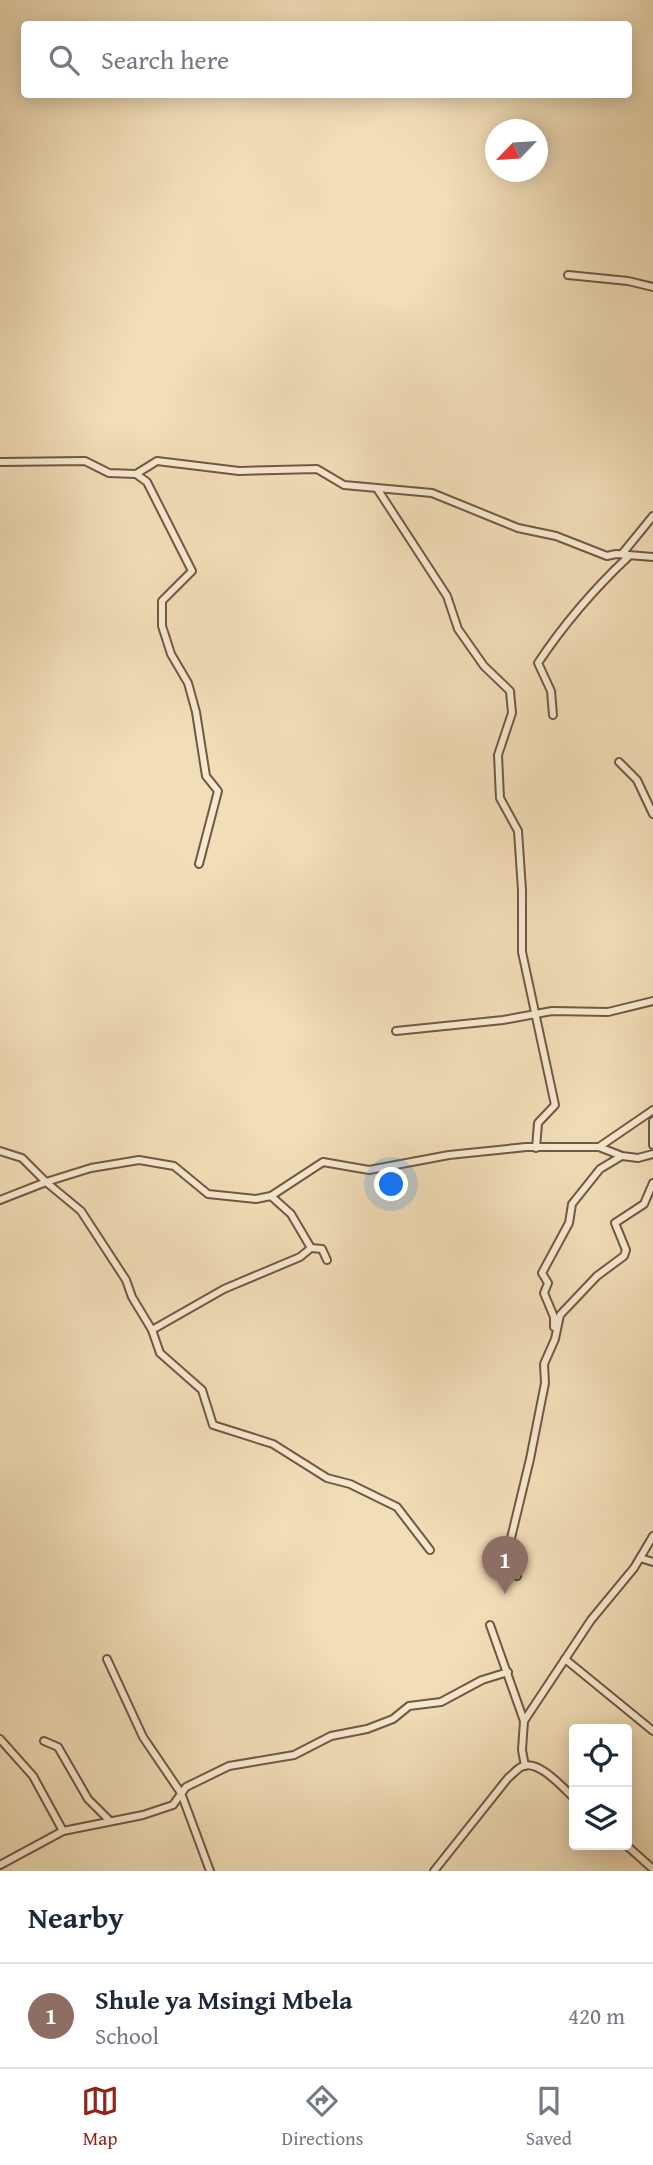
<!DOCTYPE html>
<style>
body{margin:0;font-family:"Gentium Book Plus",serif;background:#f2f2f3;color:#1f2937}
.controls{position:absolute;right:21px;bottom:21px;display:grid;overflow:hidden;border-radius:7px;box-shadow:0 4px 18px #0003}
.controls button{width:63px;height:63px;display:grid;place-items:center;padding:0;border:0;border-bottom:2px solid #e0e1e3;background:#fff;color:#1f2937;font:35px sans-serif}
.compass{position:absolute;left:485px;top:119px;width:63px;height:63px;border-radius:50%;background:#fff;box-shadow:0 4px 18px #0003;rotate:245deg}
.you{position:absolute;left:392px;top:1185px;width:24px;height:24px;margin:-18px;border:5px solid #fff;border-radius:50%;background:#1a73e8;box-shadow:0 0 0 10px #1a73e833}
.badge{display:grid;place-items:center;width:46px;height:46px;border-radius:50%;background:#8f2418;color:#fff;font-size:23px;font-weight:700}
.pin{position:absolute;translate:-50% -58px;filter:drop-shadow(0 2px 4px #0008)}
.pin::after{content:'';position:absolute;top:37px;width:24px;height:21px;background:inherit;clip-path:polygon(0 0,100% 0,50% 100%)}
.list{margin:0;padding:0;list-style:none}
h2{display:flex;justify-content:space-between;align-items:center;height:91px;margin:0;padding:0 28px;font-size:30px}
h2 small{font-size:23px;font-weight:400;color:#747a83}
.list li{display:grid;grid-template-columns:46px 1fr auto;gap:21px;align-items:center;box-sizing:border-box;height:105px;padding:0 28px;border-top:2px solid #e0e1e3}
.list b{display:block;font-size:26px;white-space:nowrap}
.list p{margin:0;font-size:23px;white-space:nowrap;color:#747a83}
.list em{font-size:23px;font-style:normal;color:#747a83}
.icon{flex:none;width:38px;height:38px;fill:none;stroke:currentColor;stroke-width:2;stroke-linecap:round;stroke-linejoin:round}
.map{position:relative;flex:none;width:653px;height:1871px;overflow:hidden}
.search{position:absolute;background:#fff;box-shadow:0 4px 18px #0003;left:21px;right:21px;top:21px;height:77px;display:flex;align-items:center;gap:18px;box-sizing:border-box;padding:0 24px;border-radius:7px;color:#747a83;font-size:26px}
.sheet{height:196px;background:#fff}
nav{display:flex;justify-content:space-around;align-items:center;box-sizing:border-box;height:98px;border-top:2px solid #e0e1e3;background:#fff;font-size:19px;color:#747a83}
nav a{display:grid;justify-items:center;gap:4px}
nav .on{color:#8f2418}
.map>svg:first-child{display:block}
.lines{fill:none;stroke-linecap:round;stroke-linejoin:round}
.street-casing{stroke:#725742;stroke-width:10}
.street{stroke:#f6e9d0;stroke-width:6}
</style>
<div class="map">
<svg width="653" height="1871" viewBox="0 0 653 1871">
<rect width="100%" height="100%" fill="#f1ddb7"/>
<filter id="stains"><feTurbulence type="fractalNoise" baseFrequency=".00286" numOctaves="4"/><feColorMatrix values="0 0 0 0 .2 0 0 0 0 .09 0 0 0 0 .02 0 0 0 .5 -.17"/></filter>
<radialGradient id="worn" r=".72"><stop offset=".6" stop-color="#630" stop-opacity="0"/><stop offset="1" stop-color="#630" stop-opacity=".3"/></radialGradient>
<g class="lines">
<g class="street-casing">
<g id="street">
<polyline points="568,275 628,281 653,287"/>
<polyline points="0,462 85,461 109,473 136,474 157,461 239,471 317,469 344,485 432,493 518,528 556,536 607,556 616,554 653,557"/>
<polyline points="136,474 147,482 192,571 162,601 162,626 171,654 188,683 196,712 206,776 218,791 199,864"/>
<polyline points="378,490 447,596 458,629 484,666 510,691 512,713 498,755 500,798 518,831 522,890 522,952 555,1105 538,1123 536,1148"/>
<polyline points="622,554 653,516"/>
<path d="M553,715l-2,-24 -13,-28c26,-39 56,-74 90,-106"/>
<polyline points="619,762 637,780 653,814"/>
<polyline points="396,1031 503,1020 552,1011 608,1012 653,1001"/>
<polyline points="653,1121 653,1145"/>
<polyline points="599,1147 653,1110"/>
<polyline points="0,1151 22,1158 46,1182 91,1168 139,1160 174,1166 208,1194 256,1199 271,1196 323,1162 369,1170 449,1155 526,1147 599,1147 622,1156 638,1158 653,1154"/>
<polyline points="271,1196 291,1214 311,1248"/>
<polyline points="0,1200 46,1182 81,1211 126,1280 132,1297 152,1330 160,1353 202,1390 213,1425 273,1444 327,1478 350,1484 397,1507 430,1550"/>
<polyline points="554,1327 554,1317 544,1293 548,1283 542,1273 569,1223 572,1204 600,1169 620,1157"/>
<polyline points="152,1330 224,1289 300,1257 311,1248 322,1249 327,1260"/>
<polyline points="640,1558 653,1562"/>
<polyline points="517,1576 510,1552 511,1538 530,1459 545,1383 544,1364 555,1339 560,1315 597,1276 624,1256 626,1250 615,1223 644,1204 653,1183"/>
<polyline points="490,1625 524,1721 522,1750 525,1766"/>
<polyline points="107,1659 143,1737 181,1793 210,1871"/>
<polyline points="565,1659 653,1731"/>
<polyline points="524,1721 591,1620 634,1568 653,1536"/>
<polyline points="0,1739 33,1776 63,1831"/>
<polyline points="44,1741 58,1747 88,1799 110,1821"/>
<polyline points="626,1845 653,1869"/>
<polyline points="0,1865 63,1831 143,1815 173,1805 186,1787 229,1766 294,1755 331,1736 367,1729 393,1719 409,1706 441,1702 482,1680 508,1672"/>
<path d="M434,1871l74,-93c4,-3 9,-9 13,-11 17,-9 42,21 53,31"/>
</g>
</g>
<use href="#street" class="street"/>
</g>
<rect width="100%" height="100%" filter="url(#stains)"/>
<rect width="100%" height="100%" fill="url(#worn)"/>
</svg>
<div class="controls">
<button><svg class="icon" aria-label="locate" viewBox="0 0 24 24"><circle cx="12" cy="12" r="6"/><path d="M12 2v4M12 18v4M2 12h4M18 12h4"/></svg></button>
<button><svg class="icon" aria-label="layers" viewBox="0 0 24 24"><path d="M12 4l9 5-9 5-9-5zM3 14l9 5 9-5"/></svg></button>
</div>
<svg class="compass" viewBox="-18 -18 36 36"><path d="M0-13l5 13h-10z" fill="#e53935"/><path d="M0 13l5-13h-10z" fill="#747a83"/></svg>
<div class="you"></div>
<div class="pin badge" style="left:505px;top:1594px;background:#8d6e63">1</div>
<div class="search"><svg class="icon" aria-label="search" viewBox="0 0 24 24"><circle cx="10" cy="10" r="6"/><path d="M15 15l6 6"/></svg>Search here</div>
</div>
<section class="sheet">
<h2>Nearby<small></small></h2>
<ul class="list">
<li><span class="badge" style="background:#8d6e63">1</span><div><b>Shule ya Msingi Mbela</b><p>School</p></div><em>420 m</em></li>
</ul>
</section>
<nav>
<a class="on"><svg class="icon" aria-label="map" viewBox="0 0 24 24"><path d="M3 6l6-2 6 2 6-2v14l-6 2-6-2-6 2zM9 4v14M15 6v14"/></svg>Map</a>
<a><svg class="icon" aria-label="directions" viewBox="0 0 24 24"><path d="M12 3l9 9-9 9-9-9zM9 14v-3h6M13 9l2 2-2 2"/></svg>Directions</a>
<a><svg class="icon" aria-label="saved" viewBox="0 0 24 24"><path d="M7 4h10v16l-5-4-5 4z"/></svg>Saved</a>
</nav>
